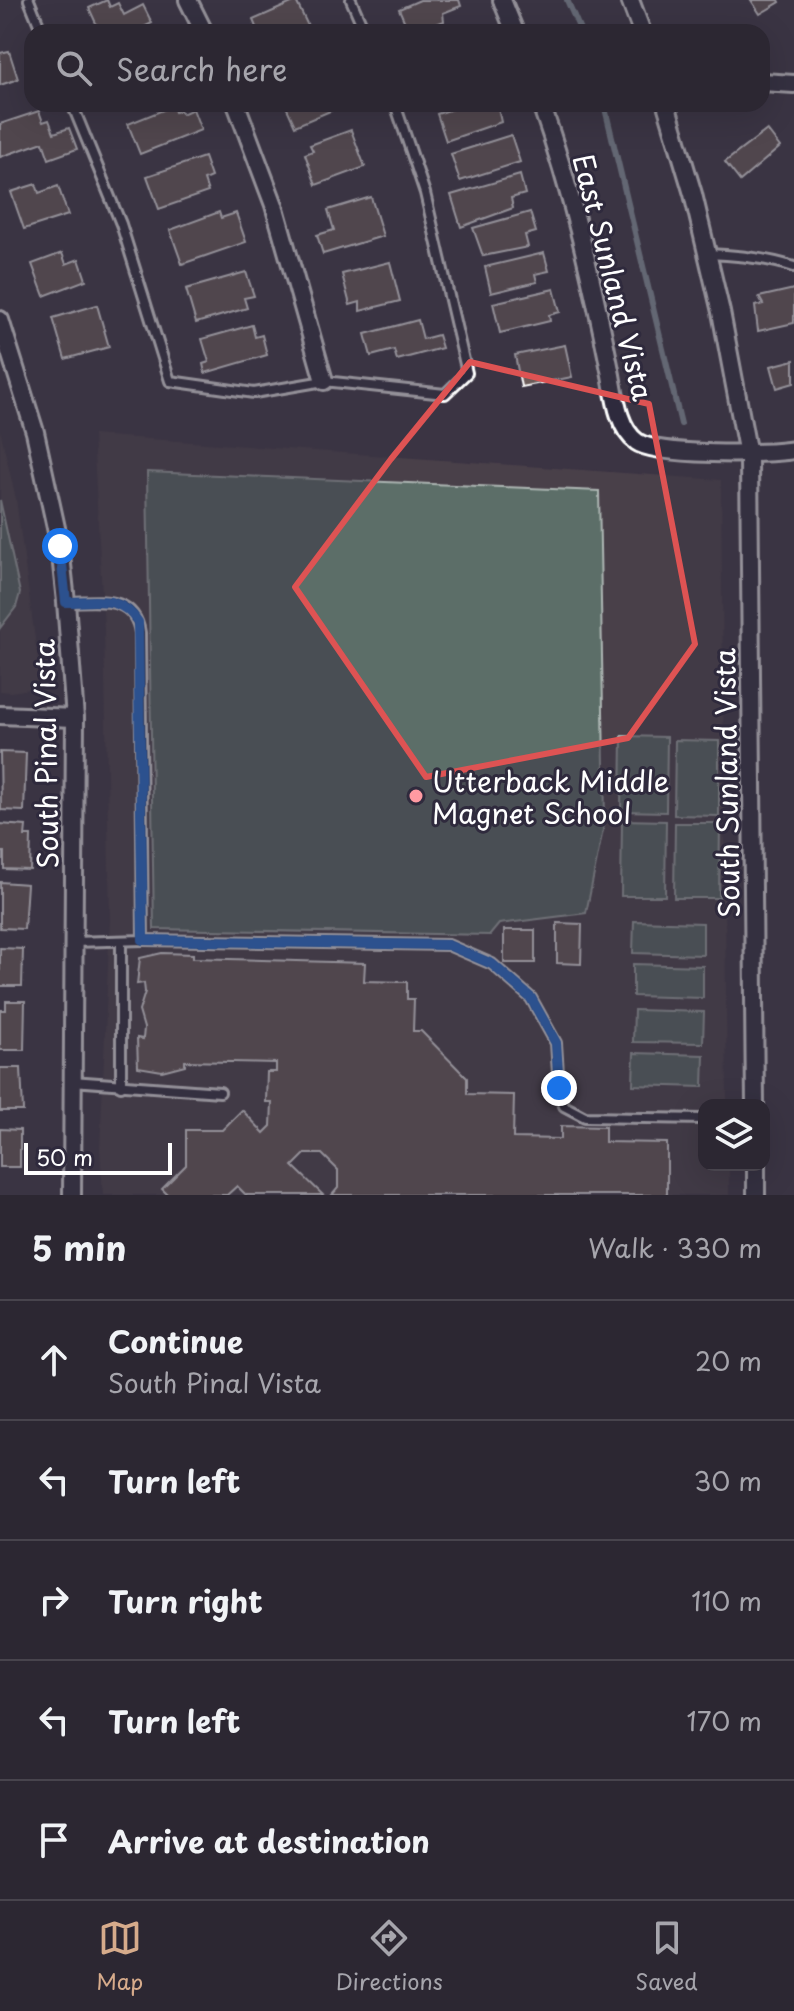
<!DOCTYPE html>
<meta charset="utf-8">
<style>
body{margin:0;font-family:"Playpen Sans",sans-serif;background:#38333e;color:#f1f3f6}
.controls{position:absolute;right:24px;bottom:24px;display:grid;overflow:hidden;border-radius:16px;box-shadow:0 8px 32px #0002}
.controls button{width:72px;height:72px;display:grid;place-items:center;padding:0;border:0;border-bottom:2px solid #48444d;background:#2c2732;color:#f1f3f6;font:40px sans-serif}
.scale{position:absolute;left:24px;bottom:20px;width:148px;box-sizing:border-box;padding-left:8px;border:4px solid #fff;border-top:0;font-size:22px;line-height:28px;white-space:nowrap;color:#fff;-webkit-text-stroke:6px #2f2a3d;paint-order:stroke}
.stop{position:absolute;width:24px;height:24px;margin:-18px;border:6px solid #1a73e8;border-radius:50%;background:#fff}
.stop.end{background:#1a73e8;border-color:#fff;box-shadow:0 2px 8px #0008}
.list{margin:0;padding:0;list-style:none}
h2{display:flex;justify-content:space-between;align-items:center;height:104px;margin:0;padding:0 32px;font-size:34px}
h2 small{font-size:26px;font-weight:400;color:#a6a5ac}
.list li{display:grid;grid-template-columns:52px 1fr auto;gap:24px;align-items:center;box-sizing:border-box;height:120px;padding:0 32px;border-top:2px solid #48444d}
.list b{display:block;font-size:30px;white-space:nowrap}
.list p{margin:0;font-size:26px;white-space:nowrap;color:#a6a5ac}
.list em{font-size:26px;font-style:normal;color:#a6a5ac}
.icon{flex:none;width:44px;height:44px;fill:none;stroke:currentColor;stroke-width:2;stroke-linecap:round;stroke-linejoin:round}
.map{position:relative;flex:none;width:794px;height:1195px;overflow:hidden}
.search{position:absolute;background:#2c2732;box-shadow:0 8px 32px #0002;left:24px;right:24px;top:24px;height:88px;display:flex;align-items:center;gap:20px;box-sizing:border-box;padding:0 28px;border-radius:24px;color:#a6a5ac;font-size:30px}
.sheet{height:704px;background:#2c2732}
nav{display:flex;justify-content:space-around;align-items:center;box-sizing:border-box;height:112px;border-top:2px solid #48444d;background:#2c2732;font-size:22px;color:#a6a5ac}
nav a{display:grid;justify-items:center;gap:4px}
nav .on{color:#d6ab8b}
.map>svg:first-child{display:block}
.built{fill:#4a404a}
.green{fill:#5b6e67;stroke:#adb6b3;stroke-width:2}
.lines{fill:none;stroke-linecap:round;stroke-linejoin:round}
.stream{stroke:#95a4ad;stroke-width:6}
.building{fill:#6c5b5a;stroke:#fff;stroke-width:2}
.service-casing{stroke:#fff;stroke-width:14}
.minor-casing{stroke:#fff;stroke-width:22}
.service{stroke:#2f2a3d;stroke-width:8}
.minor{stroke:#2f2a3d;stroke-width:16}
.route{stroke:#1a73e8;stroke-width:10}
.marked{fill:none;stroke:#de5353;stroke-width:6;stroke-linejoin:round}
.poi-dot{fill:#ff9aa2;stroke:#2f2a3d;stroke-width:3}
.labels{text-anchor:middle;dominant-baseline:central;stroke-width:6;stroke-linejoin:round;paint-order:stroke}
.street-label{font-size:28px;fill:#fff;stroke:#2f2a3d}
.poi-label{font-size:28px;fill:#fff;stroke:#2f2a3d;text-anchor:start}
</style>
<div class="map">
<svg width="794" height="1195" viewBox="0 0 794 1195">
<rect width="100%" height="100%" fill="#3b3443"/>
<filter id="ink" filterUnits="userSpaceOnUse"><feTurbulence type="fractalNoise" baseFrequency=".0125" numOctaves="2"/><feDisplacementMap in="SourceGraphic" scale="16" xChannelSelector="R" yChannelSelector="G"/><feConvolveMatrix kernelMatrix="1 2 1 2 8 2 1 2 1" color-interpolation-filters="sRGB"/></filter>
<g filter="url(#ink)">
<g class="built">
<polygon points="0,430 16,499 40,676 30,689 11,692 0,691"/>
<polygon points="93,435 721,480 727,1105 704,1105 704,1165 729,1165 729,1195 103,1195 100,1149 110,920 104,629"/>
</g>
<g class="green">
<polygon points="147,472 599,491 605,820 586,913 499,924 490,935 154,929"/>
<polygon points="0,500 20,593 16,607 0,628"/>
<polygon points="622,736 667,737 666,812 621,811"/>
<polygon points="675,740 719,741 719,816 674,815"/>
<polygon points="622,820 666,821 665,896 621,896"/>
<polygon points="675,823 720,823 719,898 674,898"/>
<polygon points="634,921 703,923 703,955 633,953"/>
<polygon points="633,964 703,966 703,998 633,996"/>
<polygon points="634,1010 704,1012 703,1043 633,1042"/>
<polygon points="634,1053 704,1055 703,1087 633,1085"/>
</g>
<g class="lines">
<g class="stream">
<polyline points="567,0 581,32"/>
<polyline points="604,104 681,424"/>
</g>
</g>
<g class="building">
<polygon points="107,0 110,7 118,3 124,15 143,5 152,23 134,32 100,32 89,8"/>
<polygon points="420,0 459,0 461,6 443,13 444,21 416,32 409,32 399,9"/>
<polygon points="751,0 779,0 780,2 760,14"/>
<polygon points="296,1 311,32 258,32 253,20"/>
<polygon points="9,51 18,79 0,85 0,53"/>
<polygon points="285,104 333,104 335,109 295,126"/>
<polygon points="468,104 497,104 501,122 446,141 437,114"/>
<polygon points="173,106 175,112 180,110 182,114 193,109 201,130 140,154 128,124"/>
<polygon points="39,111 43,122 49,120 54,133 69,128 77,149 49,159 43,142 0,157 0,124"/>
<polygon points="351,130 365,167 316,185 305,154 313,151 310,145"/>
<polygon points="767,130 780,147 740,181 725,162"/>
<polygon points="511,135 520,162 460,181 451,154"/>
<polygon points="204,157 211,177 204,180 208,192 159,209 147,176"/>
<polygon points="520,175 525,194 511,198 513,208 461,227 451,195"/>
<polygon points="36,184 39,193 58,186 68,215 24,229 11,192"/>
<polygon points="371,197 383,236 323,254 317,235 334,230 328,210"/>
<polygon points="219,212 221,218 236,213 246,242 182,264 170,230"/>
<polygon points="530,212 536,232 525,235 528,247 483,256 473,228"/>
<polygon points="62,253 66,264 79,259 86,280 44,296 32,264"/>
<polygon points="544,253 549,271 535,274 537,282 491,293 485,267"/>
<polygon points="390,262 400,301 360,311 360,302 350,305 342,274"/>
<polygon points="246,272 254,296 244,298 247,308 196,323 186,289"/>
<polygon points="554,289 560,312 549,315 550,321 500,333 493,303"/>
<polygon points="794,289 794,323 758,331 755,306 763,304 759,297"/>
<polygon points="97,305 109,347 65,359 53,318"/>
<polygon points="418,320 423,339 438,335 442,348 397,360 394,350 371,356 365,334"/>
<polygon points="252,325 255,337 262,335 267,355 205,373 203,364 209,362 202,339"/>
<polygon points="565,345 572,377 521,387 515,355"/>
<polygon points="794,360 794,383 777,388 771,366"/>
<polygon points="0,752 26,753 24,811 1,810"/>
<polygon points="0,824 26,826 25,836 31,836 30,870 4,869 4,852 0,852"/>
<polygon points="0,882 27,884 24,929 0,928"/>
<polygon points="557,923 582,924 581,964 557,963"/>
<rect x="504" y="930" width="31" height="33"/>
<polygon points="0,948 23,949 22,986 0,986"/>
<polygon points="162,953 193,954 193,958 365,963 364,981 407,982 407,999 414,999 413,1031 421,1031 467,1078 467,1094 514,1095 513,1138 561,1139 561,1126 605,1127 605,1142 667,1143 667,1195 332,1195 338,1188 338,1170 322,1154 305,1154 293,1166 323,1195 246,1195 237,1186 227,1195 168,1195 162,1189 186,1165 186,1130 222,1130 242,1110 264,1133 271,1126 272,1102 266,1102 267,1072 276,1072 276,1063 185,1061 185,1065 162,1071 138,1067 137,1038 143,1039 144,1028 139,1011 145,992 144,983 137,984 140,958"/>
<polygon points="6,1001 25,1001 24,1050 0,1050 0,1010 6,1010"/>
<polygon points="0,1068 21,1068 23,1111 0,1111"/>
<polygon points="0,1129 20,1130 20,1167 0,1167"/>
</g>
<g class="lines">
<g class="service-casing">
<g id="service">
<polyline points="29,0 42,32"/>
<polyline points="351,0 365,32"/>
<polyline points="72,104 121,224 170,381 254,393 324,381 445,394 467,373 425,193 395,104"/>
<path d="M708,254c29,1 59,4 86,13"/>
<path d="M66,602c31,0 68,-9 74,31l3,307 -70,2"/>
<polyline points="143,940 448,945 492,964 531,998 556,1043 559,1088 564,1106 585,1117 704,1119"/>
<polyline points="121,942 121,1086"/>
<polyline points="72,1081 220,1092"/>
</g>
</g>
<g class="minor-casing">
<g id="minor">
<polyline points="188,0 204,32"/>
<polyline points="502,0 515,32"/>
<polyline points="630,0 642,32"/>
<polyline points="762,82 794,84"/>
<polyline points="236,104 274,205 324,381"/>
<path d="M541,104c32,91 51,176 70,271 4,22 7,53 26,67 19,14 131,13 157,8"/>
<polyline points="666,104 693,194 721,312 749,460 755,1105"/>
<polyline points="0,320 35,432 60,546 66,602 75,718 72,1195"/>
<polyline points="0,715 75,718"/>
<polyline points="756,1165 756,1195"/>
</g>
</g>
<use href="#service" class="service"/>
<use href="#minor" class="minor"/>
</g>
</g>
<g class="lines" filter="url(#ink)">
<path class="route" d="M60,546l6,56c30,0 54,-8 72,20l5,318 305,5 44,19 39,34 25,45 3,45"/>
</g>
<path d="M0 0H794V1195H0ZM470,362l179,42 46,240 -67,94 -202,39 -131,-190 96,-128z" fill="#3b3443" fill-opacity=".55" fill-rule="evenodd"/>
<path class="marked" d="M470,362l179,42 46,240 -67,94 -202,39 -131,-190 96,-128z"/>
<circle class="poi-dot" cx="416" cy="796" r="8"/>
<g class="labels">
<g class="street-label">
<text transform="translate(614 277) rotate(76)">East Sunland Vista</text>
<text transform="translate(45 754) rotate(-91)">South Pinal Vista</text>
<text transform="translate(726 783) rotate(-91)">South Sunland Vista</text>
</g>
<g class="poi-label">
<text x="432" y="780">Utterback Middle<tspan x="432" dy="32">Magnet School</tspan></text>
</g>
</g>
</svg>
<div class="controls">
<button><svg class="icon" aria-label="layers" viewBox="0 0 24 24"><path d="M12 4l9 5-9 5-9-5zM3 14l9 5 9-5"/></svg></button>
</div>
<div class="scale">50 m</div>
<div class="stop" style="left:60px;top:546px"></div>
<div class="stop end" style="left:559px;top:1088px"></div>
<div class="search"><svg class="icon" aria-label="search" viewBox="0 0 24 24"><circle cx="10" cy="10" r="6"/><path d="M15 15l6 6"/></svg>Search here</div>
</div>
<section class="sheet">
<h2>5 min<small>Walk · 330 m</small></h2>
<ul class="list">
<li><svg class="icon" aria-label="ahead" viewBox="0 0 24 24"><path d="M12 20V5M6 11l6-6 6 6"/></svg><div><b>Continue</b><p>South Pinal Vista</p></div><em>20 m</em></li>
<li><svg class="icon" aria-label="left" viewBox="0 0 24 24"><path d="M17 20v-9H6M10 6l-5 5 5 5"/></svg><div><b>Turn left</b></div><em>30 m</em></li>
<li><svg class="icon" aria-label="right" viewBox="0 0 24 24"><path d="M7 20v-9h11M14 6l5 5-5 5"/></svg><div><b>Turn right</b></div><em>110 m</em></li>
<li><svg class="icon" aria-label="left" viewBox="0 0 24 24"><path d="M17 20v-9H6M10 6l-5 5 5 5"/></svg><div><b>Turn left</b></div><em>170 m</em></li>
<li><svg class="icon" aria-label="arrive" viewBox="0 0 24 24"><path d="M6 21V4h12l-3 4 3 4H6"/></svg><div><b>Arrive at destination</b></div></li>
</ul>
</section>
<nav>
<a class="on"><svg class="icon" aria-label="map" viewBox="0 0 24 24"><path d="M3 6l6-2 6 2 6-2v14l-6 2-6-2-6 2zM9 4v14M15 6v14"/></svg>Map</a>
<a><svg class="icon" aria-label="directions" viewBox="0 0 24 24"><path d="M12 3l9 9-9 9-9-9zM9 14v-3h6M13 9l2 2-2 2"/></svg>Directions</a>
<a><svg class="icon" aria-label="saved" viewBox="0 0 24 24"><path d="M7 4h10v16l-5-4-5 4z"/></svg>Saved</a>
</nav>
